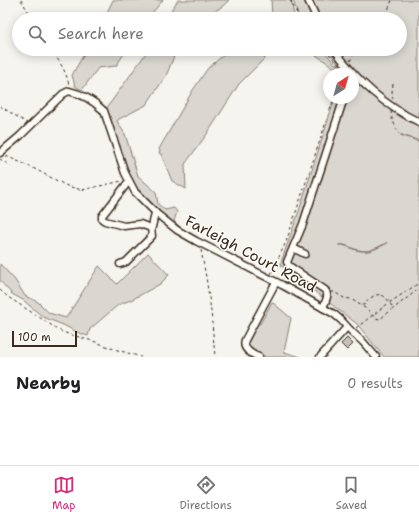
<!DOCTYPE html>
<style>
body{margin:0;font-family:"Shantell Sans",sans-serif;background:#f2f2f2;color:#202124}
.compass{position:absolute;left:323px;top:68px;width:36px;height:36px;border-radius:50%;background:#fff;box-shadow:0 2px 10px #0003;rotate:37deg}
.scale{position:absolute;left:12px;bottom:10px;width:65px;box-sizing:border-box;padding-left:4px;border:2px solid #3b2a1e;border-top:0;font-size:11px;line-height:14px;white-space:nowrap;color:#3b2a1e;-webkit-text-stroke:3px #fdfcf7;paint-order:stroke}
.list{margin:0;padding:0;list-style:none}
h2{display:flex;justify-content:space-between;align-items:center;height:52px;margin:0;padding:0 16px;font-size:17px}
h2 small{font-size:13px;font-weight:400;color:#757577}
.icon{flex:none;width:22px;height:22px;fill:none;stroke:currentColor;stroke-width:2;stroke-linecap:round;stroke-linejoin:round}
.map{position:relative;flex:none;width:419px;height:357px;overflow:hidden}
.search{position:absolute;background:#fff;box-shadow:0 2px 10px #0003;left:12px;right:12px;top:12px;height:44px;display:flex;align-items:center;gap:10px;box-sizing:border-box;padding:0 14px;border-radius:22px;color:#757577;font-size:15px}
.sheet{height:108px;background:#fff}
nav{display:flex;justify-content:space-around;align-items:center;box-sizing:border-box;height:56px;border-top:1px solid #e0e0e0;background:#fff;font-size:11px;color:#757577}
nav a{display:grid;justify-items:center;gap:2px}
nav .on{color:#db2777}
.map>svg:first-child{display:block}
.green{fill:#dad6d0;stroke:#8a8077}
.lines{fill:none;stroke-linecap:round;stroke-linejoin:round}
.stream{stroke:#84786e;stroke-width:1.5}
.building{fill:#c7c1bb;stroke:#3b2a1e}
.minor-casing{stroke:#3b2a1e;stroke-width:9}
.path{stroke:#3b2a1e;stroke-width:1;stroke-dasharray:3 3;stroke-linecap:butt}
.minor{stroke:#fdfcf7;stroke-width:6}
.labels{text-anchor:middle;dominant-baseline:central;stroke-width:3;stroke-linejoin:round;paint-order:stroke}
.street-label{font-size:15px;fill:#3b2a1e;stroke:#fdfcf7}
</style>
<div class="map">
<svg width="419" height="357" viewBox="0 0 419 357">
<rect width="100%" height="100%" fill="#f5f4ee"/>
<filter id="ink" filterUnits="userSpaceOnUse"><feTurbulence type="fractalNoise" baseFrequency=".025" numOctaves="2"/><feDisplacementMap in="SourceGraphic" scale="8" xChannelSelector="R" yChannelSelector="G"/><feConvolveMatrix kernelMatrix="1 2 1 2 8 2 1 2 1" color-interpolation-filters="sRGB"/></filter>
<g filter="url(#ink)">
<g class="green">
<polygon points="113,0 163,0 147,19 104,19"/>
<polygon points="178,0 229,0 224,5 204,19 165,19"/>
<polygon points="271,0 291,0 294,15 298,19 266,19 272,15"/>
<polygon points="293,0 419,0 419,357 384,357 357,324 280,265 299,211 335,98 353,98 353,74 343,74 344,70 326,49 400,49 400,19 301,19 298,15"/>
<polygon points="87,49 127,49 116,66 98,68 82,90 75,86 72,75"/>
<path d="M149,49h28l-11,27 -20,29 -27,14 -2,2 8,13 13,42 18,16 2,12 7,6 9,-2 3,4 -3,9 5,5 -1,3c-11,-10 -24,-19 -33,-29 -22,-26 -29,-60 -39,-91z"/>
<polygon points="231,49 274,49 239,84 207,134 185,164 186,189 172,181 161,154 159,153 160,151 159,149 193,90 208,68"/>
<polygon points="307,49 322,49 337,66 335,68"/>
<polygon points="148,253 169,275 160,284 133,299 118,305 90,329 88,336 79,333 63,325 43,317 23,300 12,294 0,281 0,264 15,280 25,296 38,302 49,313 66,318 99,266 117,284"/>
<polygon points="272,302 291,318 284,352 301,357 266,357 248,348 248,343 258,323 260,324"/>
</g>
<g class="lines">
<g class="stream">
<polyline points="401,135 419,141"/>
<path d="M339,245c6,-1 9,2 15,4 14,5 20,0 33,-6"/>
</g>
</g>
<polygon class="building" points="347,338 353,344 347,350 341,344"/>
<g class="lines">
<g class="minor-casing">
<g id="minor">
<polyline points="308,0 317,19"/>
<path d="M334,49c22,31 51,57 85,73"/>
<path d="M0,153l20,-17 43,-42 6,-3c14,3 25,10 35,20l21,62 10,19 22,22 20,16 19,11 20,10 66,34 52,29 7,6 11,12 11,10 13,15"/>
<polyline points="129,181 102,216 102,219 105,221 124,226 140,224 151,228 152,227 155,213"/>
<polyline points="293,248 305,254"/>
<polyline points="120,264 126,262 152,236 151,228"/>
<path d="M323,308c2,-6 7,-13 2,-18l-36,-24 -2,-4 16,-38 41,-126"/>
<path d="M259,357c-8,-3 -17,-8 -14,-17l31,-58"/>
<polyline points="320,357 347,327"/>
</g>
</g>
<g class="path">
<polyline points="21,0 33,19"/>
<polyline points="290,0 300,19"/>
<polyline points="291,0 293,5"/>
<polyline points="382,19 388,10 392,0"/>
<path d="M51,49c7,11 17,24 18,38"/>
<polyline points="325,49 339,66 341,74"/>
<polyline points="350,61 357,49"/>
<polyline points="393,84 392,92 393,101"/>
<polyline points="0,106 27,123"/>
<polyline points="391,111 392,119 399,134"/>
<polyline points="6,156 31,167 67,186 82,190 122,181"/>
<polyline points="0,159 11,166"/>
<polyline points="201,250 206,277 211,311 215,357"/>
<polyline points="271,274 286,242 334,98"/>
<polyline points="0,290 8,297 62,332 96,342 111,348 141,357"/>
<polyline points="331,292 334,292 344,298 351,299 368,310 375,318 380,319 416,291 419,289"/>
<path d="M362,305h2c3,-3 5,-6 8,-8 11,-7 16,3 21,11"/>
<polyline points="356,328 386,305 419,283"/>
</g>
<use href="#minor" class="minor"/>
</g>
</g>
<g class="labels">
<g class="street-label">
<text transform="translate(251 254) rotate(28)">Farleigh Court Road</text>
</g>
</g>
</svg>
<svg class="compass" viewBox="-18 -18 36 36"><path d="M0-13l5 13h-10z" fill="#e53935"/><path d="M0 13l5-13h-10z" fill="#757577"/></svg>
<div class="scale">100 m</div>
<div class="search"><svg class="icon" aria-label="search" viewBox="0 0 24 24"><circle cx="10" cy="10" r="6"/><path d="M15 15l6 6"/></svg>Search here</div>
</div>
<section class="sheet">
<h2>Nearby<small>0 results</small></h2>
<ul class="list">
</ul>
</section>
<nav>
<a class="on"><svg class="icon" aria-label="map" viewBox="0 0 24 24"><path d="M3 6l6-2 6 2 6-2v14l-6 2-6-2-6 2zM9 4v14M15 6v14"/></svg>Map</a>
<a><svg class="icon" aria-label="directions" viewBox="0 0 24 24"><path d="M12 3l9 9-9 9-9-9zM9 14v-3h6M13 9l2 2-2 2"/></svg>Directions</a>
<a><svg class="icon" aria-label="saved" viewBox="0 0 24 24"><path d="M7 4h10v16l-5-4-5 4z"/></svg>Saved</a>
</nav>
